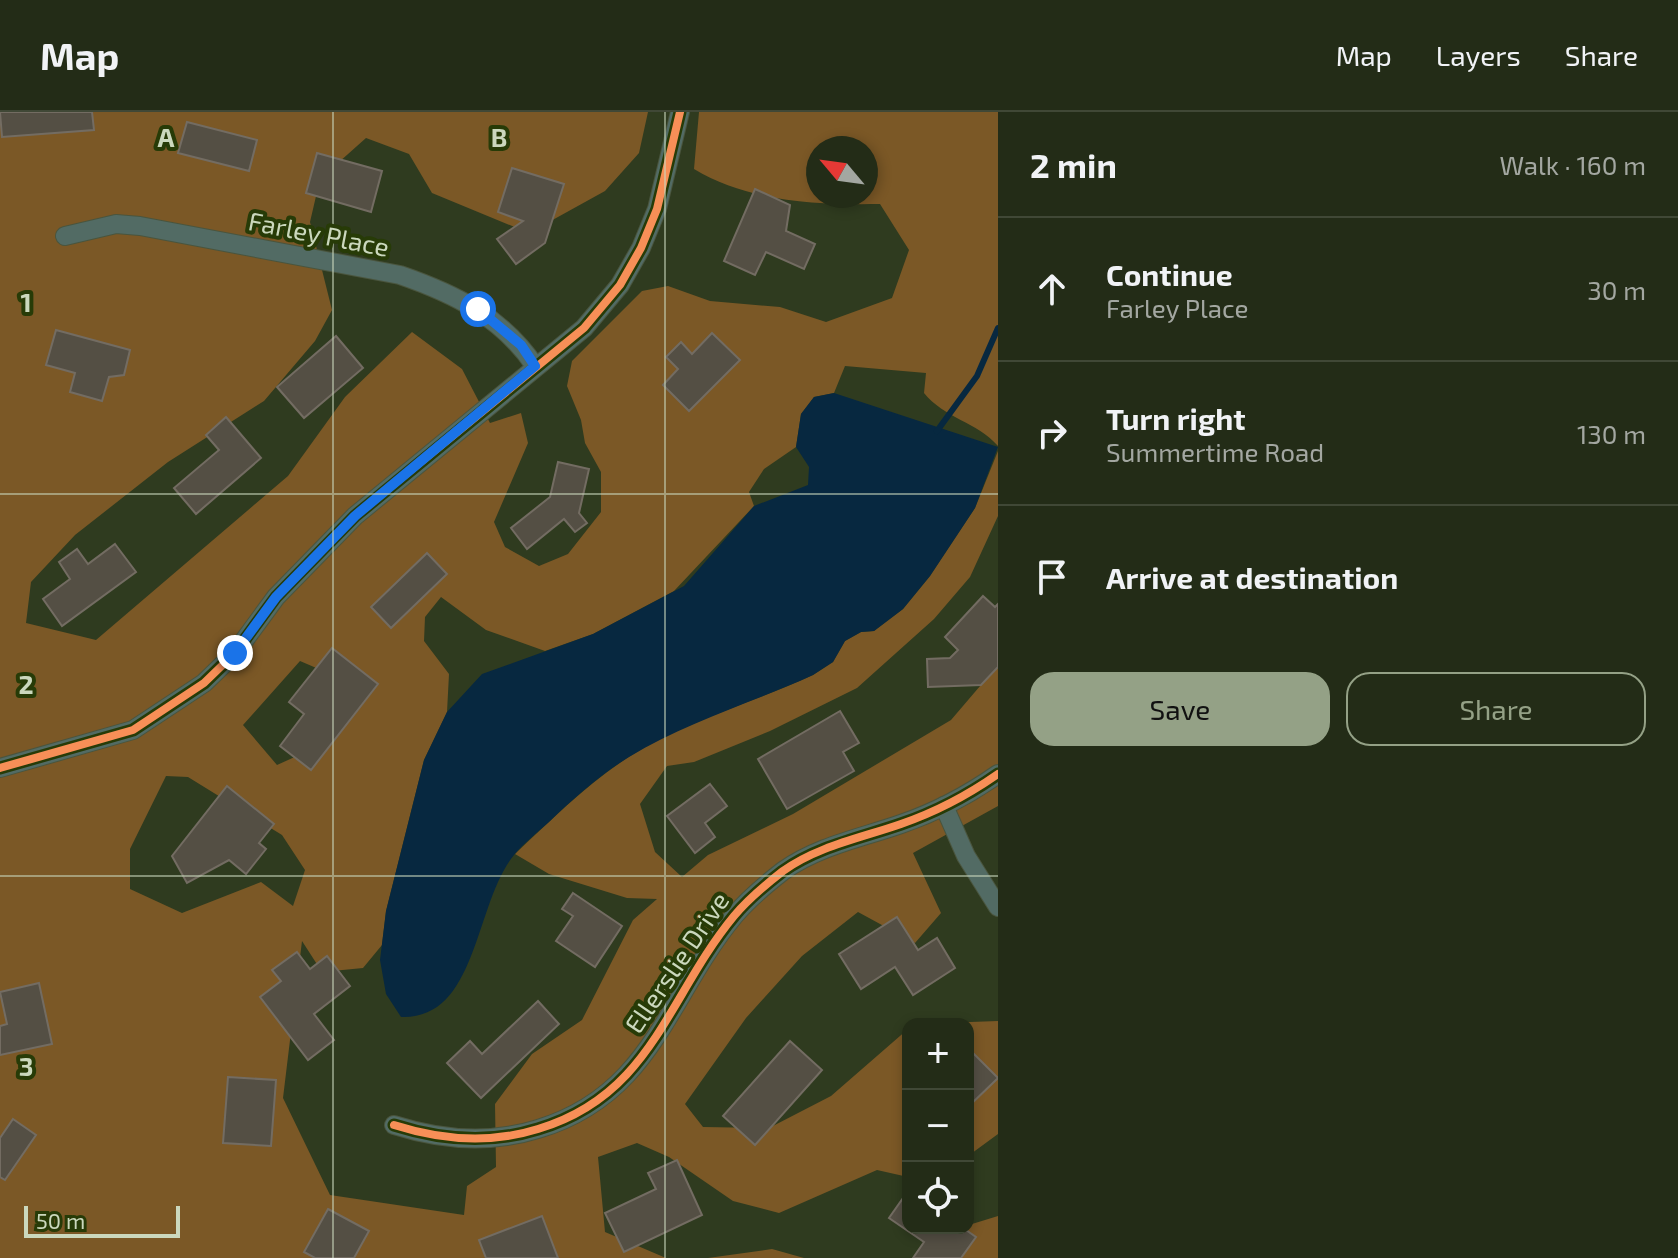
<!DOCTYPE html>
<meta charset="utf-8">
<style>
body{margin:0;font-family:"Exo 2",sans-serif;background:#2b3420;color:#f1f3f6}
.controls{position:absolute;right:24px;bottom:24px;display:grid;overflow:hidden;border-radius:16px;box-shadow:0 4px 12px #0003}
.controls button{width:72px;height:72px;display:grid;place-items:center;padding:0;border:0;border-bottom:2px solid #404836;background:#232c17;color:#f1f3f6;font:40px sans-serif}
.compass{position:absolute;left:806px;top:24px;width:72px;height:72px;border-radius:50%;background:#232c17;box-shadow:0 4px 12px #0003;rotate:299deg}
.scale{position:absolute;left:24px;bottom:20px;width:156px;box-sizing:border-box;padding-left:8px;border:4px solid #cbd8bd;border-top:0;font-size:22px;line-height:28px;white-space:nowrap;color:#cbd8bd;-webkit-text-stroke:6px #273b07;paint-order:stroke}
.stop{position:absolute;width:24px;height:24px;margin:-18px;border:6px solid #1a73e8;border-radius:50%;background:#fff}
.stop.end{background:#1a73e8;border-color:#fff;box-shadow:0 2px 8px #0008}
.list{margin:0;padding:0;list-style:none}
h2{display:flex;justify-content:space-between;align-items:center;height:104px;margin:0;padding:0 32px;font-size:34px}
h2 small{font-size:26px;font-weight:400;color:#a3a7a1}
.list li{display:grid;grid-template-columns:52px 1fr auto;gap:24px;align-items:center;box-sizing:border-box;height:144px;padding:0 32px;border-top:2px solid #404836}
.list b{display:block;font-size:30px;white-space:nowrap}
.list p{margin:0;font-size:26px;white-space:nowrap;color:#a3a7a1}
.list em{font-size:26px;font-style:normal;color:#a3a7a1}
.actions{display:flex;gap:16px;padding:24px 32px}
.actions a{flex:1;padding:18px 0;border:2px solid #94a186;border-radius:24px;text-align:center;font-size:28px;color:#94a186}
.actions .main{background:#94a186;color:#111}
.icon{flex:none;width:44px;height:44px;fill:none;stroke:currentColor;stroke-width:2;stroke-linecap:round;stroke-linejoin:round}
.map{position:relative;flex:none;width:998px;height:1146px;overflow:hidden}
header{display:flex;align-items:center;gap:48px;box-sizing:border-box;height:112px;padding:0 40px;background:#232c17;border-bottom:2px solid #404836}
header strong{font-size:38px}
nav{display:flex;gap:44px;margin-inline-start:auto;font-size:28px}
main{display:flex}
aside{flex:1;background:#232c17}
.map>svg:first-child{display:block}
.green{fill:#7b5826;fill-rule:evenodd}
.water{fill:#072840}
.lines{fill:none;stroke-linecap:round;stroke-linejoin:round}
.stream{stroke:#072840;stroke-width:6}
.building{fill:#544f44;stroke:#736c62;stroke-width:2}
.minor-casing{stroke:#4a553e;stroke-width:20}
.minor{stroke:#526b64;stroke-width:18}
.cycleway-casing{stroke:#273b07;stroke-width:13}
.cycleway{stroke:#f78f57;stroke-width:8}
.route{stroke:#1a73e8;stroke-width:10}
.grid{fill:none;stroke:#cbd8bd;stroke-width:2;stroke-opacity:0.55}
.labels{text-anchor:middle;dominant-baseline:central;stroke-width:8;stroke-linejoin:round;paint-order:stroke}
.street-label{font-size:26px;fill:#cbd8bd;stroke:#273b07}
.grid-label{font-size:26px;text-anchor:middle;font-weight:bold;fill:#cbd8bd;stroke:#273b07;stroke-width:8;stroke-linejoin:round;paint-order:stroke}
</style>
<header>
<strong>Map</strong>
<nav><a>Map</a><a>Layers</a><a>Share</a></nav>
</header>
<main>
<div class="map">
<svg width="998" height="1146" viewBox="0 0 998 1146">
<rect width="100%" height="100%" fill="#2f3b1f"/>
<g class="green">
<path d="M0,0h648l-9,41 -34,38 -76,42 -97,-40 -23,-39 -43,-16 -46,41 -10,43 22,88 -17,31 -51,60 -96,61 -93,73 -44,47 -5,41 70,17 192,-164 57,-79 67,-65 50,37 28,54 31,-10 7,30 -34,79 11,25 34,19 29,-12 33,-42v-40l-16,-29 -4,-23 -14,-34 5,-25 70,-70 26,-5 42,15 70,6 46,15 66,-24 17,-48 -29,-46c-63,1 -131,-2 -186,-35l5,-57h299v334c-21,-24 -54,-28 -74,-53l2,-20 -81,-7 -11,27 -20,4 -13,17 -5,33 -32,22 -15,23 5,14 -80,85 -81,43 -48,17 -59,-21 -45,-33 -16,20 -1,24 25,33 -2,38 -23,48 -38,151 -4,34 -19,23 -41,4 -20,-31 -19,157 47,97 134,20 3,-29 29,-19 -1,-63 37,-50 50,-34 51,-100 24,-21 -30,-1 -78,-24 -34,-20c36,-34 71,-69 112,-96 57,-37 125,-55 186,-83l20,-13 12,-21 16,-9 13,-1 29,-22 27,-33 45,-68 23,-57v65l-28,61 -36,42 -77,69 -87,43 -76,31 -27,4 -27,38 15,48 27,25 26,-22 85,-41 158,-94 47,-55v141l-85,47 28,60 -26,30 -57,-31 -56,44 -56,62 -61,86 18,23 66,1 62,-32 77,-67v148l-31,-7 -98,43 -46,-12 -64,-44 -32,-14 -39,14 7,75 61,26h-666zM818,36h48v48h-48zM300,549l35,15 -16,70 -42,19 -34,-40zM166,664l22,1 94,58 23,35 -12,36 -32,-24 -79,31 -52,-24v-40z"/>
<polygon points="998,909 998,1022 968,1044 968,912 914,912"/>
<polygon points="998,1104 998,1146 956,1146 959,1116"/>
<polygon points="772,1137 804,1146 708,1146"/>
</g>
<path class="water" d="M834,281l164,54 -23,61 -45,68 -27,33 -29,22 -13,1 -16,9 -12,21 -20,13c-61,28 -127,47 -184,82 -29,18 -55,41 -80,65 -12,11 -25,21 -35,33 -40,49 -36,165 -113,162l-15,-23 -6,-34 6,-49 38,-151 23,-48 35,-38 111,-40 91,-48 70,-80 54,-21 1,-18 -13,-20 5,-33 13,-17z"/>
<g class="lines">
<polyline class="stream" points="937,319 977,264 998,216"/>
</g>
<g class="building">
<polygon points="0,0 92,0 94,18 2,25"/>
<polygon points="187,10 257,28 249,59 178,41"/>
<polygon points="317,41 382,59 371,100 306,81"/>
<polygon points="512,56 564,72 545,131 516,152 497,127 523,109 498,100"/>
<polygon points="755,77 790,93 786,119 815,132 804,157 766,140 755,163 724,149"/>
<polygon points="56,218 130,238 124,263 109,265 102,289 70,280 75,261 46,253"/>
<polygon points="712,221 740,248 689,299 663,273 678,257 666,245 681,230 692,242"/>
<polygon points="336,224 363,256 304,306 277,275"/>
<polygon points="226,305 261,346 196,402 174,376 219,338 206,323"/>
<polygon points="558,350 589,357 579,401 587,411 575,420 564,407 527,437 511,416 550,385"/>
<polygon points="115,432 136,460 62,514 43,487 70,467 59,450 77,437 88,452"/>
<polygon points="427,441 447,462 391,516 371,495"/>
<polygon points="983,484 995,495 998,492 998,555 981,573 928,575 927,547 950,546 958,538 945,525"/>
<polygon points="332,536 378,572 311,658 280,634 304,602 289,590"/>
<polygon points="840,599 859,631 843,640 854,659 787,697 758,647"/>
<polygon points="710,672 727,694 705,711 715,725 695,741 667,704"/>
<polygon points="227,674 274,712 259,731 266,737 246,762 229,748 187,771 172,744"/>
<polygon points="573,781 622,814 595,855 556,829 573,804 562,797"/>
<polygon points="897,805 918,838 937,826 955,856 913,883 895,855 861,877 839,842"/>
<polygon points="297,840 310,857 327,844 350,874 314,902 334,928 308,948 260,885 281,869 272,858"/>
<polygon points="39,871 52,932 0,943 0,914 7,912 0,880"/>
<polygon points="538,889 559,912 481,986 447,951 470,929 482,942"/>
<polygon points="790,929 822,958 755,1033 723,1004"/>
<polygon points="968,936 998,966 969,994 968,993"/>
<polygon points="228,965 276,968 271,1034 223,1031"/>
<polygon points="13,1007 36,1023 5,1068 0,1065 0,1026"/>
<polygon points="677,1048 702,1103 624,1140 605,1101 656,1077 648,1061"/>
<polygon points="908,1079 908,1116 963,1116 976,1125 961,1146 913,1146 924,1130 889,1106"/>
<polygon points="328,1097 369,1119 354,1146 315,1146 304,1140"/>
<polygon points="542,1104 558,1146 486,1146 479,1128"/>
</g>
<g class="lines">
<g class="minor-casing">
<g id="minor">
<path d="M65,124l51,-12 24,2 260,49c55,19 102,42 135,91"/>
<polyline points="0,656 133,618 204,571 235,541 276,485 355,404 584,216 620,173 641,136 657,97 680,0"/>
<polyline points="944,694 966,744 998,795"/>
<path d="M394,1013c47,15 96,19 144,4 114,-34 129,-132 196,-213 14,-17 31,-31 49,-45 35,-25 78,-33 118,-47 35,-12 67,-29 97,-50"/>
</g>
</g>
<use href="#minor" class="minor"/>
<g class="cycleway-casing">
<g id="cycleway">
<polyline points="0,656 133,618 204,571 235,541 276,485 355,404 584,216 620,173 641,136 657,97 680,0"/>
<path d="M394,1013c47,15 96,19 144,4 114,-34 129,-132 196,-213 14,-17 31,-31 49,-45 35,-25 78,-33 118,-47 35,-12 67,-29 97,-50"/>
</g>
</g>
<use href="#cycleway" class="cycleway"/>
</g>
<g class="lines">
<polyline class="route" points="235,541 276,485 355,404 535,254 521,233 478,197"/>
</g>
<path class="grid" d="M333,0v1146M665,0v1146M0,382h998M0,764h998"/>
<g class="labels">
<g class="street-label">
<text transform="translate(319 121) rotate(11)">Farley Place</text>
<text transform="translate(676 850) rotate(-56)">Ellerslie Drive</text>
</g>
</g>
<g class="grid-label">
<text x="166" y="35">A</text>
<text x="499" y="35">B</text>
<text x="26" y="200">1</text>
<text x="26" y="582">2</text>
<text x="26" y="964">3</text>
</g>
</svg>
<div class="controls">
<button>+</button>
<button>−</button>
<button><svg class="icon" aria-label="locate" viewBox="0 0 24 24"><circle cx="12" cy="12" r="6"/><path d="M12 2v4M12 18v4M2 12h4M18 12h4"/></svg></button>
</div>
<svg class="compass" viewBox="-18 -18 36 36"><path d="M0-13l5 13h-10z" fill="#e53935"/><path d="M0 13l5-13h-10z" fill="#a3a7a1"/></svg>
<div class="scale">50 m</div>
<div class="stop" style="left:478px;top:197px"></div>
<div class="stop end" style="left:235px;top:541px"></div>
</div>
<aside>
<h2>2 min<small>Walk · 160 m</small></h2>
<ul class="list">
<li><svg class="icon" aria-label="ahead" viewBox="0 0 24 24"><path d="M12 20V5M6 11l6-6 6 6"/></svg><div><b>Continue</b><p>Farley Place</p></div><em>30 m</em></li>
<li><svg class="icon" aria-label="right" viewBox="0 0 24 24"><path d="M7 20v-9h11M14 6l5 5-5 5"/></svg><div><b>Turn right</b><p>Summertime Road</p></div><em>130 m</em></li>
<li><svg class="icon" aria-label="arrive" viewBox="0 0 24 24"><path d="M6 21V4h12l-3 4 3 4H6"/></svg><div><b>Arrive at destination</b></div></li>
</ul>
<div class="actions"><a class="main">Save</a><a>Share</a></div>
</aside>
</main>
